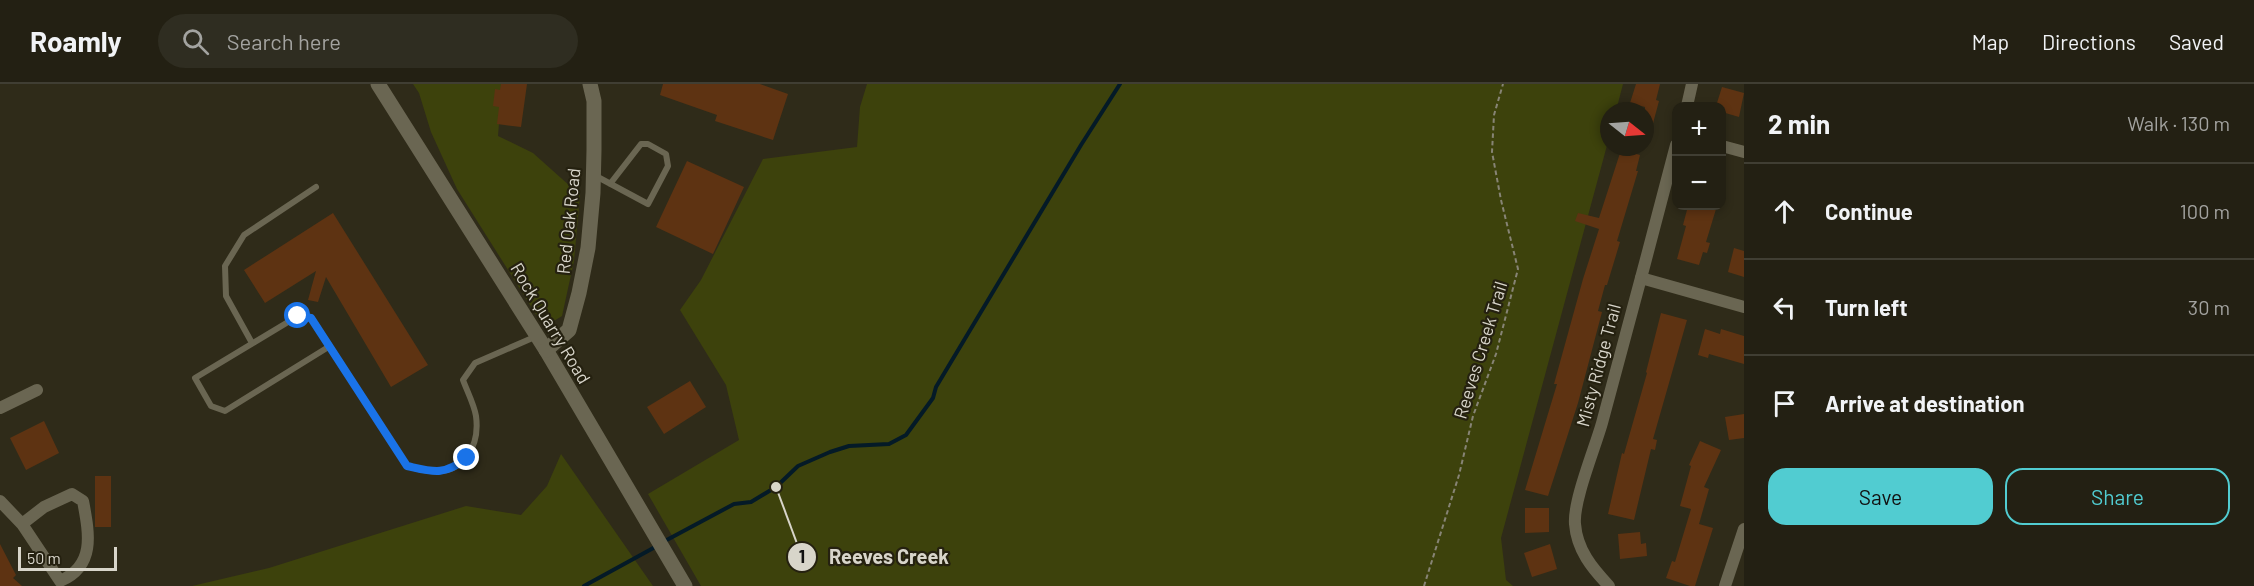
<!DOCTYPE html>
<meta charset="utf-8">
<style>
body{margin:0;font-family:Barlow,sans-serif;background:#2f2d21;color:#f1f3f6}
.controls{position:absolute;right:18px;top:18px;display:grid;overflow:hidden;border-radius:12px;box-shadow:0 3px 9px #0003}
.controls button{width:54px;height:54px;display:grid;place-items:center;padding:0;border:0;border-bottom:2px solid #403e33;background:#232013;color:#f1f3f6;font:30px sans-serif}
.compass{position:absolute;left:1600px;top:18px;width:54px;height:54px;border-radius:50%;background:#232013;box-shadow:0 3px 9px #0003;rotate:107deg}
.scale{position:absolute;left:18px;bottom:15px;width:99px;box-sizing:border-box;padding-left:6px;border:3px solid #d8d5ca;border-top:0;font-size:16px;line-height:21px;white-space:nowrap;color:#d8d5ca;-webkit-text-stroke:4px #252110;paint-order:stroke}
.stop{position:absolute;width:18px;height:18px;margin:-14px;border:4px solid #1a73e8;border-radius:50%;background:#fff}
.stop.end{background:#1a73e8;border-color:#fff;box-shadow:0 2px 6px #0008}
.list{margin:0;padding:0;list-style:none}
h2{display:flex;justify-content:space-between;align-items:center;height:78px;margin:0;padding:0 24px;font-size:26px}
h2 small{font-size:20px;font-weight:400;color:#a3a3a0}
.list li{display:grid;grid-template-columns:39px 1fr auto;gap:18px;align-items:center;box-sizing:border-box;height:96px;padding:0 24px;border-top:2px solid #403e33}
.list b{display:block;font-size:22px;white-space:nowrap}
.list em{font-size:20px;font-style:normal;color:#a3a3a0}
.actions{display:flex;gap:12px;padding:18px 24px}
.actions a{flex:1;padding:14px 0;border:2px solid #51ccd1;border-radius:18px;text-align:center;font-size:21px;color:#51ccd1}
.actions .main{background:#51ccd1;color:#111}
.icon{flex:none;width:33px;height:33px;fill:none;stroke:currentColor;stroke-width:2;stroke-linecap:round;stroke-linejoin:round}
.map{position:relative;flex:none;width:1744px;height:502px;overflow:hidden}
header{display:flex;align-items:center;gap:36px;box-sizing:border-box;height:84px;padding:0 30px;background:#232013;border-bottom:2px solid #403e33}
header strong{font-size:28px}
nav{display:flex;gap:33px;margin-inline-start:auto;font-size:21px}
.search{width:420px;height:54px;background:#2f2d21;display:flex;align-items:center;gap:15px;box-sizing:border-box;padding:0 21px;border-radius:33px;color:#a3a3a0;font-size:22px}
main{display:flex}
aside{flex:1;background:#232013}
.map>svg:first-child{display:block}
.green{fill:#3d420c}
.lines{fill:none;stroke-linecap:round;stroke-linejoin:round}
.stream{stroke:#041a27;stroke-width:4}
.building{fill:#5e3312}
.path{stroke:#878475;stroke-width:2;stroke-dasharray:4.5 3;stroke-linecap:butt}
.lane{stroke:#6a6652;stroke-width:6}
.street{stroke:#6a6652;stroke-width:12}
.secondary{stroke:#6a6652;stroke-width:15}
.route{stroke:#1a73e8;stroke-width:8}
.labels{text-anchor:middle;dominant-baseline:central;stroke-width:4.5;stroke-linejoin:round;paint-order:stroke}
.street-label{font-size:18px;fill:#d8d5ca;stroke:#252110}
.leader{fill:none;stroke:#d8d5ca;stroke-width:2}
.callout-dot{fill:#d8d5ca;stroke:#252110;stroke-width:2}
.mark-label{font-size:18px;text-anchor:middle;font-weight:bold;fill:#111}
.callout-label{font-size:20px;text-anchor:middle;font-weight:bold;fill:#d8d5ca;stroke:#252110;stroke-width:4.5;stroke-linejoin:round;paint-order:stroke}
</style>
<header>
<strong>Roamly</strong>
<div class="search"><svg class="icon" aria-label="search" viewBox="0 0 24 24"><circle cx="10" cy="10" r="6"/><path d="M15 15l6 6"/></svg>Search here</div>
<nav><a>Map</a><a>Directions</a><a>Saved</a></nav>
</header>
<main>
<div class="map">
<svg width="1744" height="502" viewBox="0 0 1744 502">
<rect width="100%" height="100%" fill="#2f2b19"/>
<g class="green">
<polygon points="413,0 502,0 498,52 533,69 580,111 574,177 562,232 544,243 457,105 431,48 419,9"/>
<polygon points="867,0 1623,0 1616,27 1609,27 1609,54 1501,454 1506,496 1513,502 701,502 648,410 739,356 726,301 680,226 701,196 763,75 857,63 860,23"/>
<polygon points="561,370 653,502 192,502 269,484 466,422 521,431 547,402"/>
</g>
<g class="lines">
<g class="stream">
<polyline points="663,458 734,420 751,418 776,403 798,382 830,368 849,362 889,360 906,351 933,314 936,303 1081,61 1120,0"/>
<polyline points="584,502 657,462"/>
</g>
</g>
<g class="building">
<polygon points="501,0 527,0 521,43 497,40 499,23 493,22 495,5 500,6"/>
<polygon points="663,0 760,0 788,10 773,56 715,37 717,31 660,11"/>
<polygon points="1636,0 1660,0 1656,16 1659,17 1648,58 1645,57 1645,23 1630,19"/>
<polygon points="1722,3 1744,9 1739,33 1722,28 1722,22 1716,22"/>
<polygon points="1621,66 1640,71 1636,87 1638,87 1617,157 1620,158 1607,201 1605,201 1598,227 1602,228 1578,319 1548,412 1525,406 1557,300 1554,300 1583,195 1599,145 1575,137 1578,129 1599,134"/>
<polygon points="687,77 744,103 713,170 656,143"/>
<polygon points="1688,122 1705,122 1716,125 1706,158 1710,159 1707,169 1703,168 1699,181 1677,175 1686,142 1683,141"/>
<polygon points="333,129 428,281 391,303 326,193 318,218 308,216 316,187 265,219 244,186"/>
<polygon points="1734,164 1744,167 1744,193 1728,188"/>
<polygon points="1661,229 1687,236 1653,355 1657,356 1655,366 1651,365 1634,436 1608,430 1622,369 1624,370 1647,289 1646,288"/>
<polygon points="1705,245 1720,250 1721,245 1744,252 1744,280 1709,270 1708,274 1698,271"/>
<polygon points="690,297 706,323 664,350 647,323"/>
<polygon points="1744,330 1744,354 1729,356 1725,333"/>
<polygon points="44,337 59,369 26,386 10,354"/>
<polygon points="1700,357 1721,366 1704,403 1709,405 1699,440 1713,444 1695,502 1690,502 1666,494 1672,477 1675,478 1691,425 1680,422 1691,382 1689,381"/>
<rect x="95" y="392" width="16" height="51"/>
<polygon points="1525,424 1549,424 1549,448 1525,449"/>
<polygon points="1640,448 1641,460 1646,459 1647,472 1620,475 1618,450"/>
<polygon points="0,460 16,491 13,494 22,502 0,502"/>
<polygon points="1550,460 1557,485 1532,493 1524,469"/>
</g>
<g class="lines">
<polyline class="path" points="1424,502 1459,391 1473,332 1496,270 1518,185 1501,116 1492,68 1494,31 1503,0"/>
<g class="lane">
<polyline points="594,91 648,120 668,82 666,70 648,60 641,60 610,100"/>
<polyline points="252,259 226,212 225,182 244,151 316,103"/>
<path d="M330,262l-105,65 -14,-5 -16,-28 103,-62 13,1 96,149c7,2 15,4 23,5 34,4 50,-25 46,-55 -2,-12 -9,-25 -13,-36l12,-17 62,-27"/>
</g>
<g class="street">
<polyline points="1687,22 1692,0"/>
<polyline points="1722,62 1744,68"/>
<polyline points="1641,194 1744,223"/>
<polyline points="0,324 37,306"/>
<path d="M0,417l22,23 38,57c36,-15 29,-48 23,-80l-11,-7 -28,13 -22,17"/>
<path d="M1609,502c-17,-18 -32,-36 -34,-62 -2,-23 20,-76 27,-101 25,-93 50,-185 74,-278"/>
<polyline points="1725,502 1744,445"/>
</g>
<g class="secondary">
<polyline points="378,0 546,266 685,502"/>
<polyline points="546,266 569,246 579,209 588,164 593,109 594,66 594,17 590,0"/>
</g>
</g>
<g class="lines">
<path class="route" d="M298,232l13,2 96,148c27,6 36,10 60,-8"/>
</g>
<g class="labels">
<g class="street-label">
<text transform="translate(568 137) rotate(-84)">Red Oak Road</text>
<text transform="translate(551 239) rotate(59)">Rock Quarry Road</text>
<text transform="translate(1480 266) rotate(-73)">Reeves Creek Trail</text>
<text transform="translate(1598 281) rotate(-75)">Misty Ridge Trail</text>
</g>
</g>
<path class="leader" d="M776 403L802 473"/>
<g class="callout-dot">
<circle cx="776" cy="403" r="6"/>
<circle cx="802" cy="473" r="15"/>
</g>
<g class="mark-label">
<text x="802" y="479">1</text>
</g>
<g class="callout-label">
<text x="889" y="480">Reeves Creek</text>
</g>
</svg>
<div class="controls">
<button>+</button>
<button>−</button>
</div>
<svg class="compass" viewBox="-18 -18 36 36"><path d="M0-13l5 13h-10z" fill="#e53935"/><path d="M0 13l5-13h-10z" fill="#a3a3a0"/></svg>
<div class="scale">50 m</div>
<div class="stop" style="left:298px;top:232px"></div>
<div class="stop end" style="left:467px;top:374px"></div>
</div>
<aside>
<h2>2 min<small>Walk · 130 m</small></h2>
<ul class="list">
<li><svg class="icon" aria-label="ahead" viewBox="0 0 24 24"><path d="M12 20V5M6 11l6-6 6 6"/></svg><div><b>Continue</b></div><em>100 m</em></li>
<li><svg class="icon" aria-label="left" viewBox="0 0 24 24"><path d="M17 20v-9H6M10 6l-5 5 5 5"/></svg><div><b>Turn left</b></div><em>30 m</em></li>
<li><svg class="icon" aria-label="arrive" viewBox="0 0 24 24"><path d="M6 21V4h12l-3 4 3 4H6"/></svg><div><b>Arrive at destination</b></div></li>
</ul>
<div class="actions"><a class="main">Save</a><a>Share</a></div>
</aside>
</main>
